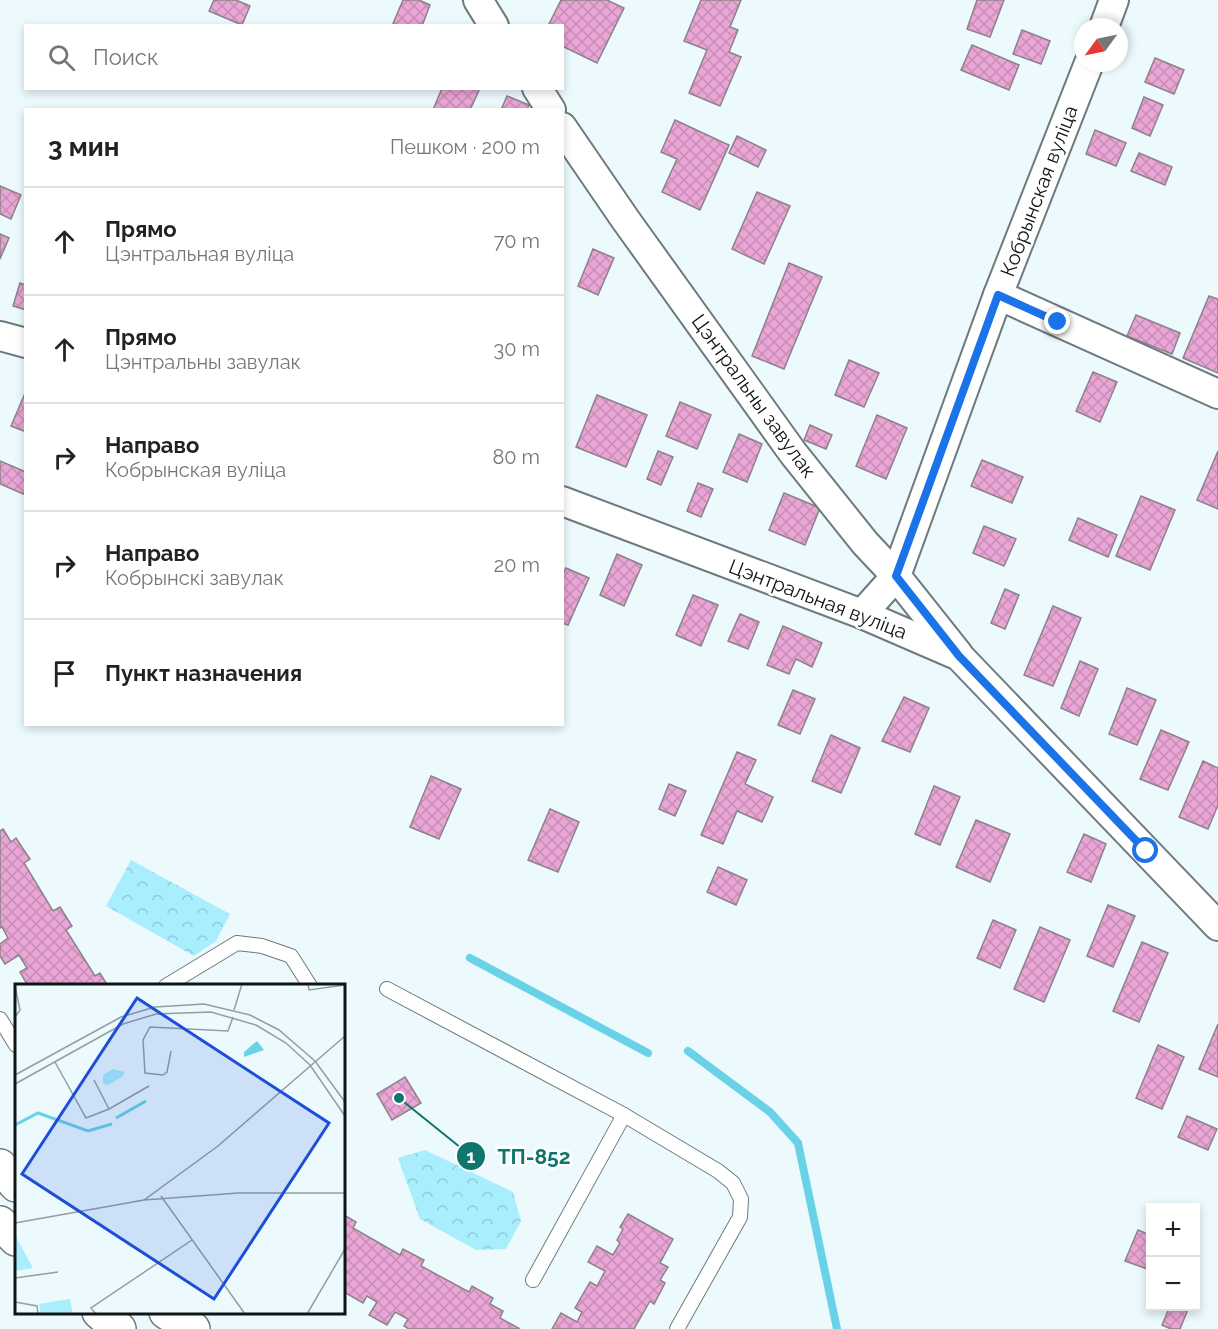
<!DOCTYPE html>
<html lang="ru">
<meta charset="utf-8">
<style>
body{margin:0;font-family:Raleway,sans-serif;background:#f6f6f6;color:#222}
.controls{position:absolute;right:18px;bottom:18px;display:grid;overflow:hidden;border-radius:0px;box-shadow:0 3px 9px #0003}
.controls button{width:54px;height:54px;display:grid;place-items:center;padding:0;border:0;border-bottom:2px solid #e0e0e0;background:#fff;color:#222;font:30px sans-serif}
.compass{position:absolute;left:1074px;top:18px;width:54px;height:54px;border-radius:50%;background:#fff;box-shadow:0 3px 9px #0003;rotate:237deg}
.stop{position:absolute;width:18px;height:18px;margin:-14px;border:4px solid #1a73e8;border-radius:50%;background:#fff}
.stop.end{background:#1a73e8;border-color:#fff;box-shadow:0 2px 6px #0008}
.list{margin:0;padding:0;list-style:none}
h2{display:flex;justify-content:space-between;align-items:center;height:78px;margin:0;padding:0 24px;font-size:26px}
h2 small{font-size:20px;font-weight:400;color:#767676}
.list li{display:grid;grid-template-columns:39px 1fr auto;gap:18px;align-items:center;box-sizing:border-box;height:108px;padding:0 24px;border-top:2px solid #e0e0e0}
.list b{display:block;font-size:22px;white-space:nowrap}
.list p{margin:0;font-size:20px;white-space:nowrap;color:#767676}
.list em{font-size:20px;font-style:normal;color:#767676}
.icon{flex:none;width:33px;height:33px;fill:none;stroke:currentColor;stroke-width:2;stroke-linecap:round;stroke-linejoin:round}
.map{position:relative;flex:none;width:1218px;height:1329px;overflow:hidden}
.search{position:absolute;background:#fff;box-shadow:0 3px 9px #0003;left:24px;top:24px;width:540px;height:66px;display:flex;align-items:center;gap:15px;box-sizing:border-box;padding:0 21px;border-radius:0px;color:#767676;font-size:22px}
.panel{position:absolute;background:#fff;box-shadow:0 3px 9px #0003;left:24px;top:108px;width:540px;height:618px;border-radius:0px}
.map>svg:first-child{display:block}
.park{fill:url(#park-crowns)}
.lines{fill:none;stroke-linecap:round;stroke-linejoin:round}
.stream{stroke:#6ad2e7;stroke-width:8}
.building{fill:url(#building-cross-hatch);stroke:#8c8289;stroke-width:1.5}
.lane-casing{stroke:#6e7a7d;stroke-width:16}
.street-casing{stroke:#6e7a7d;stroke-width:32}
.secondary-casing{stroke:#6e7a7d;stroke-width:36}
.lane{stroke:#fff;stroke-width:14}
.street{stroke:#fff;stroke-width:28}
.secondary{stroke:#fff;stroke-width:33}
.route{stroke:#1a73e8;stroke-width:8}
.labels{text-anchor:middle;dominant-baseline:central;stroke-width:5;stroke-linejoin:round;paint-order:stroke}
.street-label{font-size:20px;fill:#0f1415;stroke:#fff}
.inset-river{fill:none;stroke:#6ad2e7;stroke-width:3}
.inset-road{fill:none;stroke:#949ea0;stroke-width:1.5}
.view{fill:#1d4ed8;fill-opacity:0.15;stroke:#1d4ed8;stroke-width:3}
.inset-edge{fill:none;stroke:#0f1415;stroke-width:3}
.leader{fill:none;stroke:#0f766e;stroke-width:2}
.callout-dot{fill:#0f766e;stroke:#fff;stroke-width:2}
.mark-label{font-size:18px;text-anchor:middle;font-weight:bold;fill:#fff}
.callout-label{font-size:21px;text-anchor:middle;font-weight:bold;fill:#0f766e;stroke:#fff;stroke-width:5;stroke-linejoin:round;paint-order:stroke}
</style>
<div class="map">
<svg width="1218" height="1329" viewBox="0 0 1218 1329">
<defs>
<pattern id="park-crowns" width="20" height="18" patternUnits="userSpaceOnUse" patternTransform="scale(1.5)"><rect width="20" height="18" fill="#a8eefd"/><path d="M2 6a3 3 0 1 1 6 0M12 15a3 3 0 1 1 6 0" fill="none" stroke="#8fcbd8"/></pattern>
<pattern id="building-cross-hatch" width="8" height="8" patternUnits="userSpaceOnUse" patternTransform="scale(1.5)"><rect width="8" height="8" fill="#e9a5d5"/><path d="M0 0l8 8M0 8l8-8" fill="none" stroke="#c78db6"/></pattern>
</defs>
<rect width="100%" height="100%" fill="#ecfafd"/>
<g class="park">
<polygon points="131,860 230,914 216,941 194,956 106,906"/>
<polygon points="425,1150 513,1192 521,1221 506,1249 476,1250 420,1219 398,1158"/>
</g>
<g class="lines">
<g class="stream">
<polyline points="470,958 648,1053"/>
<polyline points="688,1051 770,1112 798,1143 837,1329"/>
</g>
</g>
<g class="building">
<polygon points="214,0 236,0 250,6 242,25 209,11"/>
<polygon points="403,0 419,0 430,5 422,26 392,26"/>
<polygon points="561,0 607,0 624,8 597,63 562,46 562,26 548,26"/>
<polygon points="701,0 741,0 730,27 738,30 729,52 741,57 720,106 689,93 707,50 684,41"/>
<polygon points="977,0 1004,0 990,37 967,29"/>
<polygon points="1022,30 1050,41 1041,64 1013,54"/>
<polygon points="972,45 1019,65 1009,90 961,70"/>
<polygon points="1155,58 1184,70 1174,94 1145,82"/>
<polygon points="442,88 480,88 470,110 433,110"/>
<polygon points="507,96 529,105 527,110 501,110"/>
<polygon points="1144,97 1163,105 1150,136 1132,128"/>
<polygon points="675,120 729,145 700,210 662,192 677,159 661,152"/>
<polygon points="1095,130 1126,143 1116,166 1086,154"/>
<polygon points="737,136 766,150 758,167 729,153"/>
<polygon points="1139,153 1172,167 1165,185 1131,171"/>
<polygon points="0,186 21,195 11,219 0,214"/>
<polygon points="757,192 790,206 764,264 732,249"/>
<polygon points="0,234 9,238 0,259"/>
<polygon points="593,249 614,258 598,295 578,286"/>
<polygon points="789,263 822,277 784,369 752,356"/>
<polygon points="20,283 26,285 26,310 13,306"/>
<polygon points="1209,296 1218,299 1218,373 1183,358"/>
<polygon points="1136,315 1180,333 1172,354 1127,336"/>
<polygon points="849,360 879,373 864,407 835,395"/>
<polygon points="1093,372 1117,382 1100,422 1076,411"/>
<polygon points="26,391 26,432 11,426"/>
<polygon points="597,395 647,415 626,467 576,447"/>
<polygon points="680,402 711,415 697,449 666,436"/>
<polygon points="877,415 907,428 886,479 856,466"/>
<polygon points="810,425 832,435 826,449 804,440"/>
<polygon points="739,434 762,444 747,482 723,472"/>
<polygon points="658,451 673,457 661,485 647,479"/>
<polygon points="1218,451 1218,509 1197,500"/>
<polygon points="982,460 1023,477 1012,503 971,486"/>
<polygon points="0,461 26,472 26,495 0,484"/>
<polygon points="698,483 713,489 701,517 687,511"/>
<polygon points="784,493 820,508 805,545 769,530"/>
<polygon points="1141,496 1175,510 1150,570 1116,556"/>
<polygon points="1078,518 1117,535 1108,557 1069,540"/>
<polygon points="984,526 1016,539 1004,566 973,553"/>
<polygon points="617,554 642,565 624,606 600,595"/>
<polygon points="566,568 589,578 568,625 562,623 562,576"/>
<polygon points="1005,589 1019,595 1005,629 991,623"/>
<polygon points="693,595 718,605 701,646 676,635"/>
<polygon points="1053,606 1081,618 1053,686 1024,675"/>
<polygon points="740,614 759,622 748,649 728,641"/>
<polygon points="783,626 822,643 812,667 796,659 789,674 767,665"/>
<polygon points="1080,661 1098,669 1079,716 1061,708"/>
<polygon points="1127,688 1156,700 1137,745 1109,734"/>
<polygon points="793,690 815,699 800,734 778,725"/>
<polygon points="904,697 929,708 910,752 882,741"/>
<polygon points="1161,730 1189,742 1168,790 1140,779"/>
<polygon points="831,735 860,748 841,793 812,781"/>
<polygon points="737,752 756,760 745,784 773,797 762,822 737,811 723,844 701,835"/>
<polygon points="1203,761 1218,768 1218,805 1208,829 1179,817"/>
<polygon points="431,776 461,789 439,839 410,827"/>
<polygon points="669,784 686,791 675,816 659,809"/>
<polygon points="934,786 960,797 940,845 915,834"/>
<polygon points="550,809 579,822 558,872 528,860"/>
<polygon points="976,820 1010,834 990,882 956,867"/>
<polygon points="3,829 11,842 16,838 30,859 24,863 53,911 60,907 72,926 66,930 95,976 100,973 108,986 28,986 20,972 27,968 19,955 5,964 0,956 0,944 8,938 2,927 0,928 0,831"/>
<polygon points="1084,834 1106,844 1091,882 1067,872"/>
<polygon points="718,867 747,880 736,905 707,892"/>
<polygon points="1108,905 1135,916 1113,967 1087,956"/>
<polygon points="993,920 1016,930 1000,968 977,958"/>
<polygon points="1040,927 1070,940 1044,1002 1014,989"/>
<polygon points="1142,942 1168,953 1139,1022 1113,1011"/>
<polygon points="1218,1024 1218,1077 1199,1069"/>
<polygon points="1158,1045 1184,1057 1162,1109 1136,1098"/>
<polygon points="405,1077 421,1103 392,1120 377,1094"/>
<polygon points="1187,1116 1217,1129 1208,1150 1178,1137"/>
<polygon points="628,1214 673,1239 660,1263 668,1267 660,1280 665,1283 654,1304 650,1301 634,1329 552,1329 561,1313 577,1322 582,1312 575,1308 590,1282 597,1286 605,1271 588,1262 597,1246 613,1255 620,1243 617,1240 623,1229 620,1227"/>
<polygon points="344,1215 356,1222 353,1228 400,1255 403,1249 424,1260 421,1266 469,1292 472,1286 493,1298 490,1304 503,1311 500,1318 520,1329 409,1329 404,1326 408,1319 395,1312 387,1325 369,1315 377,1302 367,1296 363,1303 344,1292"/>
<polygon points="1138,1230 1150,1235 1150,1270 1125,1261"/>
<polygon points="1170,1306 1189,1307 1180,1329 1171,1329 1162,1325"/>
</g>
<g class="lines">
<g class="lane-casing">
<g id="lane">
<polyline points="166,986 237,943 262,946 291,956 310,986"/>
<polyline points="387,989 624,1115"/>
<polyline points="0,1019 16,1045"/>
<polyline points="533,1280 624,1115 718,1171 733,1183 741,1199 740,1217 677,1329"/>
</g>
</g>
<g class="street-casing">
<g id="street">
<polyline points="478,0 494,26"/>
<polyline points="1104,27 1114,0"/>
<polyline points="537,88 551,110"/>
<polyline points="562,127 625,219 793,453 865,543 896,576 958,654"/>
<polyline points="998,295 1218,394"/>
<polyline points="0,336 26,343"/>
<polyline points="562,501 862,614 959,656 1218,926"/>
<polyline points="862,614 896,576 998,295 1089,63"/>
</g>
</g>
<g class="secondary-casing">
<g id="secondary">
<polyline points="0,1166 16,1185"/>
<polyline points="0,1223 16,1239"/>
<polyline points="99,1312 119,1329"/>
<polyline points="166,1312 193,1329"/>
</g>
</g>
<use href="#lane" class="lane"/>
<use href="#street" class="street"/>
<use href="#secondary" class="secondary"/>
</g>
<g class="lines">
<polyline class="route" points="1058,322 998,295 896,576 959,656 1146,851"/>
</g>
<g class="labels">
<g class="street-label">
<text transform="translate(1039 191) rotate(-69)">Кобрынская вуліца</text>
<text transform="translate(754 396) rotate(54)">Цэнтральны завулак</text>
<text transform="translate(818 599) rotate(21)">Цэнтральная вуліца</text>
</g>
</g>
<g transform="translate(15 984)">
<rect width="330" height="330" fill="#ecfafd"/>
<path d="M0,251l18,33 -18,3z" fill="#a8eefd"/>
<path d="M98,85l11,3 -1,4 -15,9 -5,-1v-9zM55,315l3,15h-32l-2,-10z" fill="#a8eefd"/>
<path d="M242,57l7,9 -20,7v-5z" fill="#6ad2e7"/>
<path class="inset-river" d="M101,134l30,-17M0,141l23,-12 50,18 24,-7"/>
<path class="inset-road" d="M293,0l1,6 36,-5M0,2l5,24 -5,7M219,26l8,-26M156,67l-4,21 -4,3 -18,-2 -2,-33 7,-13 78,4 5,-14M40,78l31,56 23,-9 -15,-29M0,91l106,-58 34,-10 49,-3 46,11 29,15 36,31 30,41M0,100l108,-60 33,-10 55,-2 45,13 30,18 24,22 35,51M94,125l40,-23M146,212l84,118M129,216l94,-7h107M0,239l129,-23 74,-54 127,-110M0,294l43,-6M0,318l22,4 1,8M81,330l-5,-6 101,-68M292,330l38,-65"/>
<path class="view" d="M122,14l192,125 -115,176 -192,-125z"/>
<rect width="330" height="330" class="inset-edge"/>
</g>
<path class="leader" d="M399 1098L471 1156"/>
<g class="callout-dot">
<circle cx="399" cy="1098" r="6"/>
<circle cx="471" cy="1156" r="15"/>
</g>
<g class="mark-label">
<text x="471" y="1163">1</text>
</g>
<g class="callout-label">
<text x="534" y="1164">ТП-852</text>
</g>
</svg>
<div class="controls">
<button>+</button>
<button>−</button>
</div>
<svg class="compass" viewBox="-18 -18 36 36"><path d="M0-13l5 13h-10z" fill="#e53935"/><path d="M0 13l5-13h-10z" fill="#767676"/></svg>
<div class="stop" style="left:1146px;top:851px"></div>
<div class="stop end" style="left:1058px;top:322px"></div>
<div class="search"><svg class="icon" aria-label="search" viewBox="0 0 24 24"><circle cx="10" cy="10" r="6"/><path d="M15 15l6 6"/></svg>Поиск</div>
<section class="panel">
<h2>3 мин<small>Пешком · 200 m</small></h2>
<ul class="list">
<li><svg class="icon" aria-label="ahead" viewBox="0 0 24 24"><path d="M12 20V5M6 11l6-6 6 6"/></svg><div><b>Прямо</b><p>Цэнтральная вуліца</p></div><em>70 m</em></li>
<li><svg class="icon" aria-label="ahead" viewBox="0 0 24 24"><path d="M12 20V5M6 11l6-6 6 6"/></svg><div><b>Прямо</b><p>Цэнтральны завулак</p></div><em>30 m</em></li>
<li><svg class="icon" aria-label="right" viewBox="0 0 24 24"><path d="M7 20v-9h11M14 6l5 5-5 5"/></svg><div><b>Направо</b><p>Кобрынская вуліца</p></div><em>80 m</em></li>
<li><svg class="icon" aria-label="right" viewBox="0 0 24 24"><path d="M7 20v-9h11M14 6l5 5-5 5"/></svg><div><b>Направо</b><p>Кобрынскі завулак</p></div><em>20 m</em></li>
<li><svg class="icon" aria-label="arrive" viewBox="0 0 24 24"><path d="M6 21V4h12l-3 4 3 4H6"/></svg><div><b>Пункт назначения</b></div></li>
</ul>
</section>
</div>
